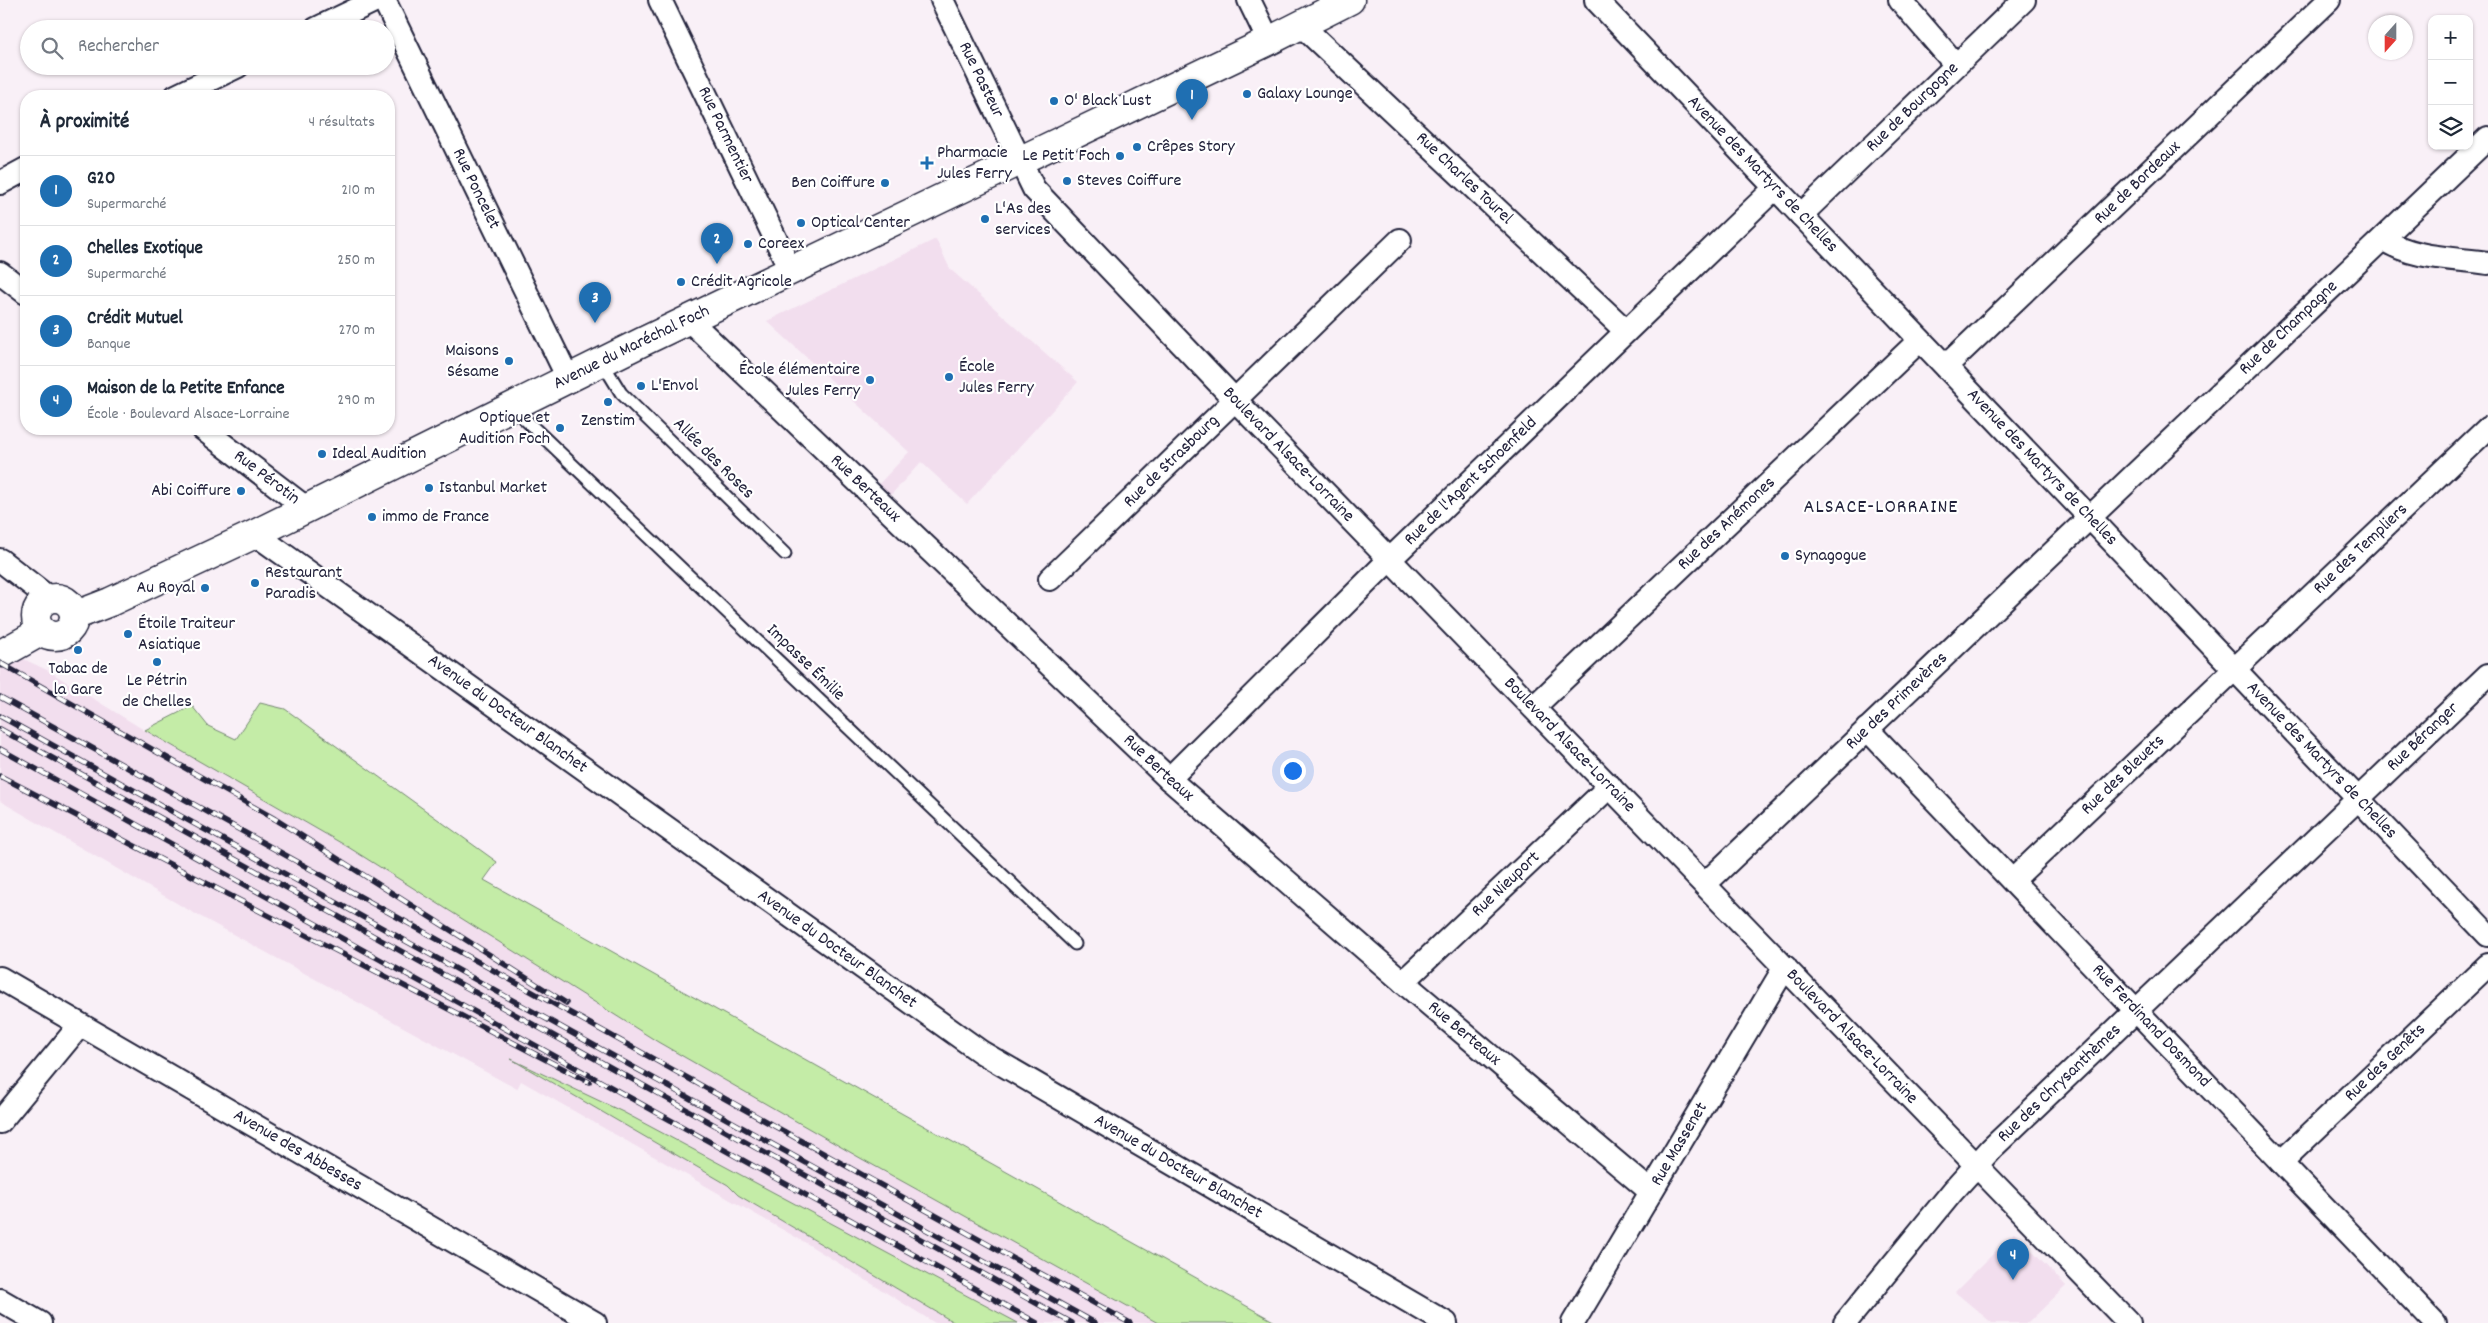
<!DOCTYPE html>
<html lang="fr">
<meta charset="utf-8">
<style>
body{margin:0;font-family:Dekko,sans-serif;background:#f6f6f7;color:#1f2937}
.controls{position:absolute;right:15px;top:15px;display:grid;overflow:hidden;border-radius:10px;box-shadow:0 1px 4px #0004}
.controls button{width:45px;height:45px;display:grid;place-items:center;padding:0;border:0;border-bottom:1px solid #e0e1e3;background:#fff;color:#1f2937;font:25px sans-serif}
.compass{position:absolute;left:2368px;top:15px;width:45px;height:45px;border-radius:50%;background:#fff;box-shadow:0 1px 4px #0004;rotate:201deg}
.you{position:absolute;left:1292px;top:770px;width:18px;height:18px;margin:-12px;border:4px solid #fff;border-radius:50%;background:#1a73e8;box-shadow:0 0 0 8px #1a73e833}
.badge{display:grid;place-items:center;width:32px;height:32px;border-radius:50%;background:#1f6fb2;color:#fff;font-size:16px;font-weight:700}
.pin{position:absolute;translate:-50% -41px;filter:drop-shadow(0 1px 2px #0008)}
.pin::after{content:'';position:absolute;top:26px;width:18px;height:15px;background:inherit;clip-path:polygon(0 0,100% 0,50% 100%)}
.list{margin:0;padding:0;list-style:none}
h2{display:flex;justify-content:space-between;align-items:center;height:65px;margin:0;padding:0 20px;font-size:21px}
h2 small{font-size:16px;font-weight:400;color:#747a83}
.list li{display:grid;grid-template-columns:32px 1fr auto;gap:15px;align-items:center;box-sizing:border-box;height:70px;padding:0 20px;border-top:1px solid #e0e1e3}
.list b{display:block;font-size:19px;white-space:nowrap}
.list p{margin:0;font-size:16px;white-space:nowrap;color:#747a83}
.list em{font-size:16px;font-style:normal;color:#747a83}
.icon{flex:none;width:28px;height:28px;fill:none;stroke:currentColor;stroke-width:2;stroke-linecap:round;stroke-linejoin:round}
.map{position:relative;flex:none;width:2488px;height:1323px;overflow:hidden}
.search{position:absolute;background:#fff;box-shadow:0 1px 4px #0004;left:20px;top:20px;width:375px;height:55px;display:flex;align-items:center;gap:12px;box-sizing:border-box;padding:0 18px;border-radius:28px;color:#747a83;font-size:19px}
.panel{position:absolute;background:#fff;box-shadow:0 1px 4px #0004;left:20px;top:90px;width:375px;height:345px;border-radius:20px}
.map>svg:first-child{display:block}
.built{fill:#f2deee}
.green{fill:#c4eca7;stroke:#738771}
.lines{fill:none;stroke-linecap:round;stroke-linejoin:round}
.lane-casing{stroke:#22223b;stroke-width:15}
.street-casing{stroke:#22223b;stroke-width:26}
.secondary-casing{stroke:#22223b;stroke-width:31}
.lane{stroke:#fff;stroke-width:11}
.street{stroke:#fff;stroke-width:22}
.secondary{stroke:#fff;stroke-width:28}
.rail-casing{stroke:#22223b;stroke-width:5.5}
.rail{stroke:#fff;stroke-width:4;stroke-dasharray:11;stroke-linecap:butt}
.poi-dot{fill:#1f6fb2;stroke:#fff;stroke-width:2}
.labels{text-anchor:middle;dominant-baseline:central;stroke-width:4.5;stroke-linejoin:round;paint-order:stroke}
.street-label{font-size:18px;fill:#22223b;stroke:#fff}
.poi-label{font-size:18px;fill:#22223b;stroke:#fff;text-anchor:start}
.quarter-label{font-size:20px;letter-spacing:1px;fill:#22223b;stroke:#fff}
</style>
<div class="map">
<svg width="2488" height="1323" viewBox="0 0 2488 1323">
<rect width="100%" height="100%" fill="#f9f0f7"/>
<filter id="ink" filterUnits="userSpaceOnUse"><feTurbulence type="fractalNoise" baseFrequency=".02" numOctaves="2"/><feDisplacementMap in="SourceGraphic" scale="10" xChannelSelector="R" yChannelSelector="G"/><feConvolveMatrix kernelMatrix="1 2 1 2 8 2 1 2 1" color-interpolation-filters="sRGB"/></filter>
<g filter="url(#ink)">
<g class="built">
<polygon points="936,239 950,269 1078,382 967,504 921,462 889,497 877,486 909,452 767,321"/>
<polygon points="0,648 47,670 144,730 192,706 208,726 236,739 260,703 284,708 497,862 484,880 1277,1323 935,1323 806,1243 521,1081 517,1089 192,912 0,801"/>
<polygon points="2014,1233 2066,1286 2028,1323 1992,1323 1955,1292"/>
</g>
<g class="green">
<polygon points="260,703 285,709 497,862 484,880 1277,1323 1158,1323 862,1159 658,1042 348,847 145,730 192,706 208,726 236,739"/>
<polygon points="511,1059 623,1112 1018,1323 955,1323 738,1195 728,1185"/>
</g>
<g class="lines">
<g class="lane-casing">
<g id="lane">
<polyline points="602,362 621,393 785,554"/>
<polyline points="512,407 1075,944"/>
</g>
</g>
<g class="street-casing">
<g id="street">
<path id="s1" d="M384,0l184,378"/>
<path id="s2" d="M660,0l131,271"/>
<path id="s3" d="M942,0l92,189 202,212 893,922"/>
<polyline points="1249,0 1269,41"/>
<path id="s4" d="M1596,0l892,935"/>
<polyline points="1900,0 1956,65"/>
<path id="s5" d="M1301,25l325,306"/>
<polyline points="316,29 376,0"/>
<polyline points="176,96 238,66"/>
<polyline points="0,183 26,169"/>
<path id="s6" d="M1801,215l223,-215"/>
<path d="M2383,239c29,20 71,19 105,24"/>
<polyline points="0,273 26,293"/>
<path id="s7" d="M689,320l480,459 234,203 247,209"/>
<path id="s8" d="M1946,366l383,-366"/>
<path id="s9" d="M203,429l103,79"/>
<path id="s10" d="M255,534l726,518 465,271"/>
<polyline points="0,560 49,598"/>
<path id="s11" d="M1050,579l350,-339"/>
<path id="s12" d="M1534,707l386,-367"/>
<path id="s13" d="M1867,729l568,594"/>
<path id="s14" d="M1169,779l214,-213 392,-378"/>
<path id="s15" d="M2013,880l475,-452"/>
<path id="s16" d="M1705,884l783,-746"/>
<path id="s17" d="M0,978l595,345"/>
<path id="s18" d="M1403,982l207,-196"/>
<polyline points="0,1122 80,1025"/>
<path id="s19" d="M2281,1162l207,-197"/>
<polyline points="0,1300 40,1323"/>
<path id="s20" d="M1573,1323l212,-356"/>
<path id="s21" d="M1845,1323l108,-132 38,-42 497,-474"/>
</g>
</g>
<g class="secondary-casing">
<g id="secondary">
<circle cx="55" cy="617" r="19"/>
<path id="s22" d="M74,616l36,-14 145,-68 387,-192 627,-301 81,-41"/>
<polyline points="3,653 42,631"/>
</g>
</g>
<use href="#lane" class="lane"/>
<use href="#street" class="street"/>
<use href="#secondary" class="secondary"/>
<g class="rail-casing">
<g id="rail">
<polyline points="0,663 275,819 566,1003"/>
<polyline points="0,697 1130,1323"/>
<polyline points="0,716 1095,1323"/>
<polyline points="0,729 1072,1323"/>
<polyline points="0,749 1037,1323"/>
<polyline points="0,776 589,1082"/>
</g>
</g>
<use href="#rail" class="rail"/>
</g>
</g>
<g class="poi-dot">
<circle cx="1247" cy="94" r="5"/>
<circle cx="1054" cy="101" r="5"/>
<circle cx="1137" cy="147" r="5"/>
<circle cx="1120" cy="156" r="5"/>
<path d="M924.5 155.5h5v5h5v5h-5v5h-5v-5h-5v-5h5z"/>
<circle cx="1067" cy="181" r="5"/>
<circle cx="885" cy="183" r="5"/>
<circle cx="985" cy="219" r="5"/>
<circle cx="801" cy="223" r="5"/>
<circle cx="748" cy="244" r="5"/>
<circle cx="681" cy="282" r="5"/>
<circle cx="509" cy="361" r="5"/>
<circle cx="949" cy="377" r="5"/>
<circle cx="870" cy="380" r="5"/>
<circle cx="641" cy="386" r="5"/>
<circle cx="608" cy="402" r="5"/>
<circle cx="560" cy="428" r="5"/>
<circle cx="322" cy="454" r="5"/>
<circle cx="429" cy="488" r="5"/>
<circle cx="241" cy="491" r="5"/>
<circle cx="372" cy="517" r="5"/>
<circle cx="1785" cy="556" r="5"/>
<circle cx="255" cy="583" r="5"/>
<circle cx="205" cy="588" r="5"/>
<circle cx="128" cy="634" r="5"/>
<circle cx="78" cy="650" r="5"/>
<circle cx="157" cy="662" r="5"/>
</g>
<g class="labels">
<g class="street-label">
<text stroke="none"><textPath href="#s3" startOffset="89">Rue Pasteur</textPath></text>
<text stroke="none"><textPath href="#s6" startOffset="155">Rue de Bourgogne</textPath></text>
<text stroke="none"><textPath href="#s2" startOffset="150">Rue Parmentier</textPath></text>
<text stroke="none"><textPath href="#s4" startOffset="241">Avenue des Martyrs de Chelles</textPath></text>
<text stroke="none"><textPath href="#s5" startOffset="224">Rue Charles Tourel</textPath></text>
<text stroke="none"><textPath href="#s8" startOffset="265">Rue de Bordeaux</textPath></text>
<text stroke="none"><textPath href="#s1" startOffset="210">Rue Poncelet</textPath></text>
<text stroke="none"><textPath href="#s16" startOffset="806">Rue de Champagne</textPath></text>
<text stroke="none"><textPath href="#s22" startOffset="619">Avenue du Maréchal Foch</textPath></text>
<text stroke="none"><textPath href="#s3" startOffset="578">Boulevard Alsace-Lorraine</textPath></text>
<text transform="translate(713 459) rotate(45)">Allée des Roses</text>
<text stroke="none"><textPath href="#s11" startOffset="169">Rue de Strasbourg</textPath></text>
<text stroke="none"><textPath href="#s4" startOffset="646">Avenue des Martyrs de Chelles</textPath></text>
<text stroke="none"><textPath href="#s9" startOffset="80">Rue Pérotin</textPath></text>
<text stroke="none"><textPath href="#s14" startOffset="424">Rue de l'Agent Schoenfeld</textPath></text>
<text stroke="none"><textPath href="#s7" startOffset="244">Rue Berteaux</textPath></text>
<text stroke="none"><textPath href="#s12" startOffset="266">Rue des Anémones</textPath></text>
<text stroke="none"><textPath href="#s15" startOffset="480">Rue des Templiers</textPath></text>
<text transform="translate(805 663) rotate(44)">Impasse Émilie</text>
<text stroke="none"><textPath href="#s16" startOffset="265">Rue des Primevères</textPath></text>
<text stroke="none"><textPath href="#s10" startOffset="310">Avenue du Docteur Blanchet</textPath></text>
<text stroke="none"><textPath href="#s21" startOffset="824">Rue Béranger</textPath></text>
<text stroke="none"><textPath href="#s3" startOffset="982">Boulevard Alsace-Lorraine</textPath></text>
<text stroke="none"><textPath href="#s4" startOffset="1051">Avenue des Martyrs de Chelles</textPath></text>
<text stroke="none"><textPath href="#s7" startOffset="649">Rue Berteaux</textPath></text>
<text stroke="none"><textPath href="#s15" startOffset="152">Rue des Bleuets</textPath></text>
<text stroke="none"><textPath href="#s18" startOffset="142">Rue Nieuport</textPath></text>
<text stroke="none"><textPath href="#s10" startOffset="715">Avenue du Docteur Blanchet</textPath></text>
<text stroke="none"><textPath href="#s13" startOffset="411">Rue Ferdinand Dosmond</textPath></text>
<text stroke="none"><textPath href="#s7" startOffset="1054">Rue Berteaux</textPath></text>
<text stroke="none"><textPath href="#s3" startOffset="1388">Boulevard Alsace-Lorraine</textPath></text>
<text stroke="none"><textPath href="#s19" startOffset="144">Rue des Genêts</textPath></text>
<text stroke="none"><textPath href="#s21" startOffset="322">Rue des Chrysanthèmes</textPath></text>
<text stroke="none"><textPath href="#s20" startOffset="208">Rue Massenet</textPath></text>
<text stroke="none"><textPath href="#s17" startOffset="344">Avenue des Abbesses</textPath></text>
<text stroke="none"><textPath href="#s10" startOffset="1120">Avenue du Docteur Blanchet</textPath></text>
</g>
<g class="poi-label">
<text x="1257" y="94">Galaxy Lounge</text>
<text x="1064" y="101">O' Black Lust</text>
<text x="1147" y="147">Crêpes Story</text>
<text x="937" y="153">Pharmacie<tspan x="937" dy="21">Jules Ferry</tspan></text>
<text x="1110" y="156" text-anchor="end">Le Petit Foch</text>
<text x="1077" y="181">Steves Coiffure</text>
<text x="875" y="183" text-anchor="end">Ben Coiffure</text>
<text x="995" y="209">L'As des<tspan x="995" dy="21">services</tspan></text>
<text x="811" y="223">Optical Center</text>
<text x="758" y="244">Coreex</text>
<text x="691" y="282">Crédit Agricole</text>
<text x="499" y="351" text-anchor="end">Maisons<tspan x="499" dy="21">Sésame</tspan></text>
<text x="959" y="367">École<tspan x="959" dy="21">Jules Ferry</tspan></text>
<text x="860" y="370" text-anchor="end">École élémentaire<tspan x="860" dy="21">Jules Ferry</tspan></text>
<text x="651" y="386">L'Envol</text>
<text x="550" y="418" text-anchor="end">Optique et<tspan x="550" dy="21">Audition Foch</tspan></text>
<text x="608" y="421" text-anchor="middle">Zenstim</text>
<text x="332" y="454">Ideal Audition</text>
<text x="439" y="488">Istanbul Market</text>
<text x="231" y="491" text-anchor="end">Abi Coiffure</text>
<text x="382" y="517">immo de France</text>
<text x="1795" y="556">Synagogue</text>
<text x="265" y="573">Restaurant<tspan x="265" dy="21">Paradis</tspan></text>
<text x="195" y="588" text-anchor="end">Au Royal</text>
<text x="138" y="624">Étoile Traiteur<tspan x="138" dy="21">Asiatique</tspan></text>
<text x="78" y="669" text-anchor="middle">Tabac de<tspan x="78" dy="21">la Gare</tspan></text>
<text x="157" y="681" text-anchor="middle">Le Pétrin<tspan x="157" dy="21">de Chelles</tspan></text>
</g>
<g class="quarter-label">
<text x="1881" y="508">ALSACE-LORRAINE</text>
</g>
</g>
</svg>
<div class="controls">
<button>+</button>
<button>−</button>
<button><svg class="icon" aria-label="layers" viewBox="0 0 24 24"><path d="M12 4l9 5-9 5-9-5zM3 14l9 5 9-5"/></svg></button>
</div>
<svg class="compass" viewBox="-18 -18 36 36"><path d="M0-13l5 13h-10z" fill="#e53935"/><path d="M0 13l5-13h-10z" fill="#747a83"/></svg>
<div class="you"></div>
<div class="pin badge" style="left:1192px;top:120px">1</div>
<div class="pin badge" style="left:717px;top:264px">2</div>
<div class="pin badge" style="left:595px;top:323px">3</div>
<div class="pin badge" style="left:2013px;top:1280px">4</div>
<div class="search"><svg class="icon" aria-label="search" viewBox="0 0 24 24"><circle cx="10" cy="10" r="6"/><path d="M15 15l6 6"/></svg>Rechercher</div>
<section class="panel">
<h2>À proximité<small>4 résultats</small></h2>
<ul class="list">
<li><span class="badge">1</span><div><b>G20</b><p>Supermarché</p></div><em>210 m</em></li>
<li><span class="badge">2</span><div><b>Chelles Exotique</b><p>Supermarché</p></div><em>250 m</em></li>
<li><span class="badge">3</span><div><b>Crédit Mutuel</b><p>Banque</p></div><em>270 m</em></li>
<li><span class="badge">4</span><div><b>Maison de la Petite Enfance</b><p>École · Boulevard Alsace-Lorraine</p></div><em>290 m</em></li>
</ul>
</section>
</div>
